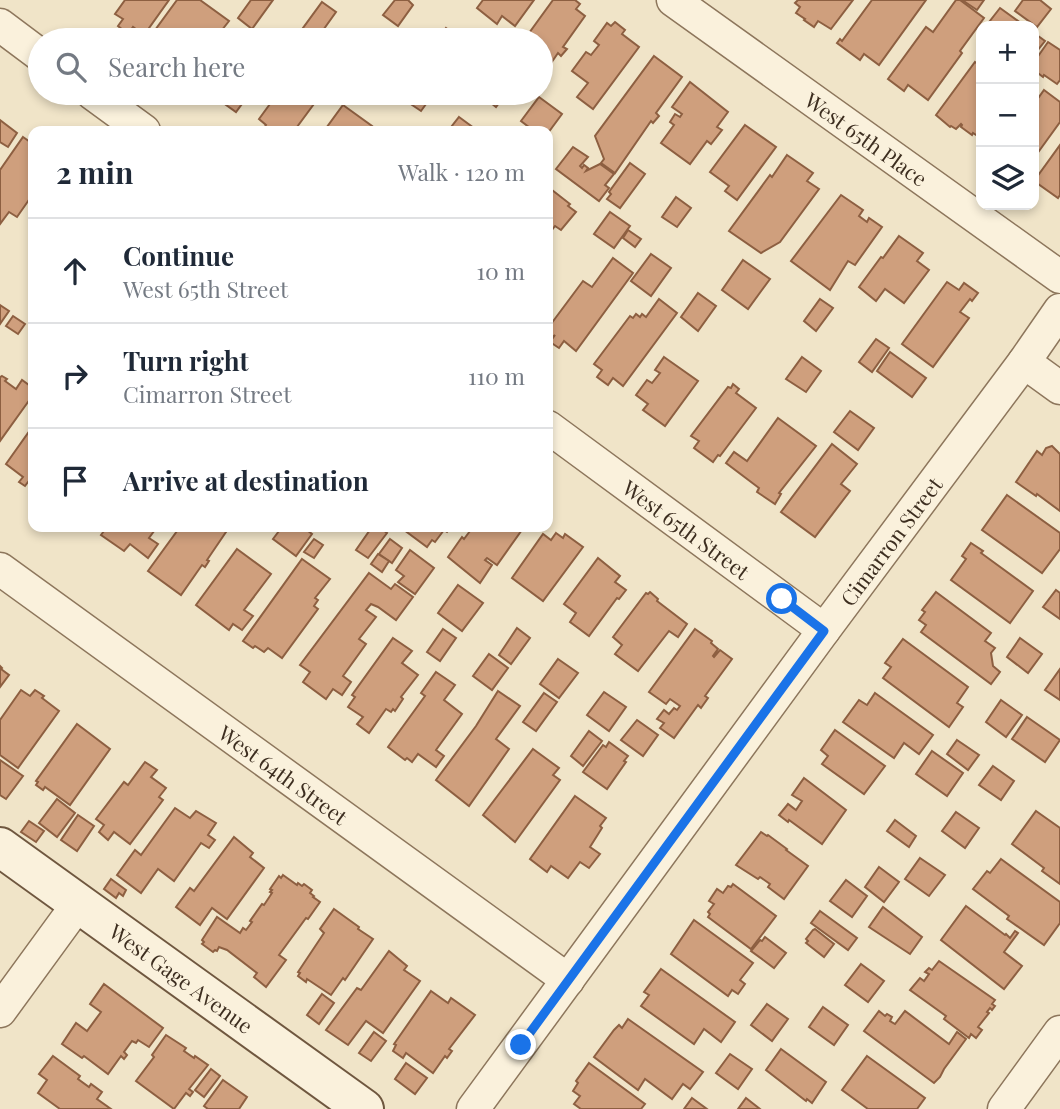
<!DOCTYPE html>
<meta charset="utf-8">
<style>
body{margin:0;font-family:"Playfair Display",serif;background:#f6f6f7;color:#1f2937}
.controls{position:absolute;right:21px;top:21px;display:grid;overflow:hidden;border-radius:14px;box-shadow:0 4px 10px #0003}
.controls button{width:63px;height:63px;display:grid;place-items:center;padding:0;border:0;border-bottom:2px solid #e0e1e3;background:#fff;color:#1f2937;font:35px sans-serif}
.stop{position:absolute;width:21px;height:21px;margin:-16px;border:5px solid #1a73e8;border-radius:50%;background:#fff}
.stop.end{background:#1a73e8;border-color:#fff;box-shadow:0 2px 7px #0008}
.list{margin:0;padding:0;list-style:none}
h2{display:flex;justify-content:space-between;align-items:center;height:91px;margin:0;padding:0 28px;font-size:30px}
h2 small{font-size:23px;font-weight:400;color:#747a83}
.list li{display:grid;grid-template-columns:46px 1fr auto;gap:21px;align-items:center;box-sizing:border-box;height:105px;padding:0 28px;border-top:2px solid #e0e1e3}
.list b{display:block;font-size:26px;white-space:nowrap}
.list p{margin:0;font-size:23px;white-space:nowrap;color:#747a83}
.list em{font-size:23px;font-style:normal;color:#747a83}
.icon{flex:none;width:38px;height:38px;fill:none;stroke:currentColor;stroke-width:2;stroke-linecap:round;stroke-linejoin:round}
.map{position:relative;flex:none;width:1060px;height:1109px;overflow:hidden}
.search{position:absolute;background:#fff;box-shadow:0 4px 10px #0003;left:28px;top:28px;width:525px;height:77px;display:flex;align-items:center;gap:18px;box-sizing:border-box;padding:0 24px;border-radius:38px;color:#747a83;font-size:26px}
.panel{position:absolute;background:#fff;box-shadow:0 4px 10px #0003;left:28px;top:126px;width:525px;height:406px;border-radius:14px}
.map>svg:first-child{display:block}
.building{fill:#cf9f7d;stroke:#8d5f41;stroke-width:2}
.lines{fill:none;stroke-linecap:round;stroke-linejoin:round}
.street-casing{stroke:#8d765c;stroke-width:35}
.secondary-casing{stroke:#6f573f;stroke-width:42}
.street{stroke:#faf1dc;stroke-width:32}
.secondary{stroke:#faf1dc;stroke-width:38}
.route{stroke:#1a73e8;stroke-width:9}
.labels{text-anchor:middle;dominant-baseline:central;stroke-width:5;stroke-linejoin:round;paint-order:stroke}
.street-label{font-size:21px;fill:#3d2e20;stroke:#f7eed8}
</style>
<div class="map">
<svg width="1060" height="1109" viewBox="0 0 1060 1109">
<rect width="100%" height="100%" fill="#f0e4c8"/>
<g class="building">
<polygon points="125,0 169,0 144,35 133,27 128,34 118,26 123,19 115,14"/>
<polygon points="177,0 200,0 229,21 214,40 155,40 150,37"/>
<polygon points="251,0 273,0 252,29 238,18"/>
<polygon points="395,0 408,0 413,5 398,26 383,15"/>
<polygon points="483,0 534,0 515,26 502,16 497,24 477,8"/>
<polygon points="553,0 575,0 580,4 576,9 585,16 563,47 567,49 561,56 558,53 549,66 541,60 541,40 524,40"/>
<polygon points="798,0 853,0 831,29 818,21 814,27 804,20 805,19 796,13 800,7 795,3"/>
<polygon points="872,0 926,0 879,65 864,54 860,60 837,43 840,39 842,41"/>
<polygon points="956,0 960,0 984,18 960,51 962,53 928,100 908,85 904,91 888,79 926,27 933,32"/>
<polygon points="962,0 984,0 977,10"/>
<polygon points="1023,0 1040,0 1051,9 1037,27 1015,11"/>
<polygon points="322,2 336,12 316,40 297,40 295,39"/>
<polygon points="1000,8 1025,26 986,26"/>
<polygon points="615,22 625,30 622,34 639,47 593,109 577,97 588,83 572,71 586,52 591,55 599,45 594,41 607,23 611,26"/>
<polygon points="446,28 463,40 437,40"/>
<polygon points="1034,33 1045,41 1037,51 1034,48"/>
<polygon points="1048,42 1060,50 1060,80 1057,84 1044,75 1043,77 1034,70 1034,62"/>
<polygon points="654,56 682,77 656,113 659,116 653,123 651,121 615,173 601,163 604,159 595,136"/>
<polygon points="975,62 979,65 981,63 981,128 976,135 973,133 972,135 961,127 962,125 961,124 956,129 951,126 950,127 936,115"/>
<polygon points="690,82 728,112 717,127 722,130 711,144 707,141 690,164 661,143 674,125 670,122 675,114 680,117 682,114 672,107"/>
<polygon points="1044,90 1060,102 1060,122 1034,158 1034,104"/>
<polygon points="218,93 250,93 236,112 215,97"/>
<polygon points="278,93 322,93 294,131 262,131 266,125 259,119"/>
<polygon points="402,93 434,93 421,111 399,96"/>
<polygon points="479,93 511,93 505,101 502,99 496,107"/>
<polygon points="539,97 562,114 548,133 548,131 534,131 521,121"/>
<polygon points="343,105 372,126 368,131 324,131"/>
<polygon points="459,117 478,131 448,131"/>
<polygon points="0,120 17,133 8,147 0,142"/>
<polygon points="745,125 776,147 737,200 725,191 729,186 710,172"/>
<polygon points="23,137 33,144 33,194 17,217 9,212 0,224 0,170"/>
<polygon points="1060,145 1060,195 1058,198 1034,181"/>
<polygon points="573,147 588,157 580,166 582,168 584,165 588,168 586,171 600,164 614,174 605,185 609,188 599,201 556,169"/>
<polygon points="787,155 813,173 807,181 819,189 780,242 761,253 729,231 770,175 772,177"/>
<polygon points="630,163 645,174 620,208 607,199 611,194 609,192"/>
<polygon points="552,190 570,204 568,206 576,212 561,230 555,226 548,235 548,195"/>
<polygon points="841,195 863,210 859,216 867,222 869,218 882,227 855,265 848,261 830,290 791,261"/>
<polygon points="676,197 691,208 677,227 662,217"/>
<polygon points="610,212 630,226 614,248 594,234"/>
<polygon points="628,230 641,239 635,247 623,238"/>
<polygon points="899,236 923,253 917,261 929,270 904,303 885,289 876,301 859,287 881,257 883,258"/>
<polygon points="651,254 671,268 651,296 631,281"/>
<polygon points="613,258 633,273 576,351 564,341 559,348 550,342 555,335 551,338 548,335 548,328 583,281 592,287"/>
<polygon points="743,260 770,279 748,309 722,290"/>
<polygon points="947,282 959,290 964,283 978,293 972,301 970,299 960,312 969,318 933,367 902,344"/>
<polygon points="698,293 716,306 698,331 681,317"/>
<polygon points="659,299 677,313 623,386 613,378 608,385 597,377 602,370 594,364 630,316 633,318 636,314 640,317 642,314 646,317"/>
<polygon points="820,299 833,308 816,331 804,321"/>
<polygon points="0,305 9,311 0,324"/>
<polygon points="13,316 25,324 18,334 6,326"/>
<polygon points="876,339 889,348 872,372 859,362"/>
<polygon points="890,352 926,378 912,397 877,371"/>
<polygon points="664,357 698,381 665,426 643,410 648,404 636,395 647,380 652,383 660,373 655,370"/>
<polygon points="802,357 821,371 806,392 786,379"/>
<polygon points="2,376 7,379 5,381 16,389 22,380 33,388 33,395 0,441 0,377"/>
<polygon points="733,384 739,389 736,393 756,408 720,456 718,455 713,462 694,448 699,441 691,436 728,387 731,388"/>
<polygon points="850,411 874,428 858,450 834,432"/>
<polygon points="778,418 816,446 779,493 781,494 775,504 757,492 759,488 726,463 734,452 747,461"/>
<polygon points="33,426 33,485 28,482 25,486 19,482 23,477 6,464"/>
<polygon points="832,444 857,464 841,484 850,491 815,537 781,512"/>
<polygon points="1052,446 1060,454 1060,511 1037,494 1036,496 1016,482 1037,451 1042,455 1046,448"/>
<polygon points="1007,495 1060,533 1060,549 1042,573 982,530"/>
<polygon points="107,527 157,527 149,538 158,544 148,558 130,544 124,551 101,535"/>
<polygon points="180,527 225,527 228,529 207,560 209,561 205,567 202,565 181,595 148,571"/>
<polygon points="282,527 303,527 312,534 296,556 273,539"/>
<polygon points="372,527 379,527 387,533 368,558 356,550"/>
<polygon points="400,527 451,527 447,532 444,530 435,542 432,540 427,547"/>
<polygon points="473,527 524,527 497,565 487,558 485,560 492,565 480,583 448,557 462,537 464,539"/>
<polygon points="556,533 563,538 565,534 583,547 543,601 512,578 543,534 551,540"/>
<polygon points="314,539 323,545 314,558 304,552"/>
<polygon points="390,539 402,548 392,563 379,554"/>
<polygon points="971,543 983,551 981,553 1033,591 1010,623 951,580 966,559 962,556"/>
<polygon points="237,549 271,574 244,610 253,616 242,630 233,624 229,630 196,605"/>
<polygon points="410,550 434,568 415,594 398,582 404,576 396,570"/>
<polygon points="378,554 389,561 382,572 371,564"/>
<polygon points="598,558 620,576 615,582 626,590 619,599 617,598 589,636 570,622 576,613 564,604"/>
<polygon points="302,559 330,579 315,598 318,600 314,606 318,609 282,658 268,648 264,652 255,646 253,648 243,641"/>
<polygon points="369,573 391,589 395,584 413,597 396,620 378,607 371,604 366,610 376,617 359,639 366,644 343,676 351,682 342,695 333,689 326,699 303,682 310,672 300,665"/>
<polygon points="458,585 483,603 462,631 438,613"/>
<polygon points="1056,590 1060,593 1060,619 1043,607"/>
<polygon points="650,592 658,599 657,601 687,624 678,637 669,631 638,671 615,654 622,645 613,637 646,593 648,594"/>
<polygon points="936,592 991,633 985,641 995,648 991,653 993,666 1000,672 991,684 921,632 926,625 919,620 925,612 922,610"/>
<polygon points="517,628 530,638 511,664 499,655"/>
<polygon points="443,629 456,638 440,661 427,652"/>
<polygon points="695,629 712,641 711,643 718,649 713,656 714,657 720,650 732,659 705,696 708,698 701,708 698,705 674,738 660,728 664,723 657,719 664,710 669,714 674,708 677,710 680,706 670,699 666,704 649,692"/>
<polygon points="393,638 412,651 402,663 418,675 401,697 403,699 395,711 393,709 391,712 386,709 369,733 357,724 363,717 348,707 355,697 352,695"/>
<polygon points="1020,638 1042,654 1028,673 1007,657"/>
<polygon points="903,639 968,687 957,703 963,707 949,727 883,678 891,667 885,663"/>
<polygon points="489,654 508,668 492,690 473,676"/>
<polygon points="558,659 578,673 559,698 540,684"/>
<polygon points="0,666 2,668 1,669 9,675 0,687"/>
<polygon points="1060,669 1060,700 1045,690"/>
<polygon points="436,672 455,685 444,700 462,714 436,750 444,756 436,767 418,754 412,762 407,758 405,760 388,747 425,696 421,693"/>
<polygon points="21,690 30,696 35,690 44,696 42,698 59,711 18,768 0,755 0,720"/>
<polygon points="498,691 520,706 496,739 509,749 469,806 436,780 476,726"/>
<polygon points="604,692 626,707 609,731 587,715"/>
<polygon points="544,693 557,702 536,731 523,722"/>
<polygon points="875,693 933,735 919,754 904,743 894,758 843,722 859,700 867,705"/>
<polygon points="1001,700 1022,715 1006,737 986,722"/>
<polygon points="1027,717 1060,740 1045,762 1012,739"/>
<polygon points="637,720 658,735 643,756 621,740"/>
<polygon points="77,724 110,749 70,805 45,787 43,790 36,785 38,782 36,781"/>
<polygon points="835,730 885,766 864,794 822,764 828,756 821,750"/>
<polygon points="589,731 602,741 583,766 571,756"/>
<polygon points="957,740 979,755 968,770 947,754"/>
<polygon points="609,742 628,756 624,761 626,762 607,789 583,772 603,745 606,747"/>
<polygon points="533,749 559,768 553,775 560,780 515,842 483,815"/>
<polygon points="932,751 963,773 947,796 916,774"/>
<polygon points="0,760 23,776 6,799 0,795"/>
<polygon points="145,762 157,770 151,777 166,788 159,797 163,800 130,844 114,832 108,840 99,832 104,825 96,819 124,782 128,785"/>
<polygon points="993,766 1014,781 1001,800 979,785"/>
<polygon points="804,778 846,810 822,844 789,820 788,822 779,815 788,804 796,810 802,801 792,795"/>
<polygon points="575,796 606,818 600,826 602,828 590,847 600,854 589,868 580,862 568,878 551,866 547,872 530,859"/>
<polygon points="57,799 75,813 57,837 39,823"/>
<polygon points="175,808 190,818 196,811 216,823 208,835 215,840 209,848 201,843 174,881 158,869 141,893 117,875 135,850 141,855"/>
<polygon points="1036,811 1060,828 1060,884 1042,871 1044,868 1012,844"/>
<polygon points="956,812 979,828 965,848 942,831"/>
<polygon points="78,815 94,826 77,851 61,840"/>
<polygon points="895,820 916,836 909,847 887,831"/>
<polygon points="29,821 44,831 36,842 21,832"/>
<polygon points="761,832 767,836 768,835 787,849 786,850 808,866 784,899 768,887 770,884 760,877 758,879 736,865"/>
<polygon points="234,837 253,853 250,857 264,868 227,919 212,908 200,925 176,907 190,888 194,891"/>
<polygon points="920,858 945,875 929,896 905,879"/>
<polygon points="1001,859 1060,902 1060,923 1044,945 1007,919 1009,916 973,889 987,871 990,873"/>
<polygon points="879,867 899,882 884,902 865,887"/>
<polygon points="283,875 297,885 298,883 302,886 304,884 312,890 310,893 314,896 313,897 320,902 308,919 306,918 279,955 286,960 266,987 254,977 257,973 227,950 219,947 217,951 215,950 213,952 202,944 204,942 202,940 217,917 240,933 243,928 246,930 252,922 250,921 262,904 264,905 272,893 270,892 272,890 270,889 279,876 281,878"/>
<polygon points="111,879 126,890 123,896 119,893 116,898 104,889"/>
<polygon points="846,880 867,896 852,917 830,901"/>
<polygon points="733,884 776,916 751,949 708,917 710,914 708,912 714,904 709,901 717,889 723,893 728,886 731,887"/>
<polygon points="966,906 1005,935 1006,934 1010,938 1015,931 1018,933 1004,952 1022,966 1004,989 941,940"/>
<polygon points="883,907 922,937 910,954 869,927"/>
<polygon points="334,909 359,927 358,929 373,939 345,980 343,978 331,995 307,979 306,982 298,976 300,973 298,972 324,933 320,929"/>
<polygon points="820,911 857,938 848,950 811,923"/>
<polygon points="694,920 753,963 740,980 745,984 738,994 732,990 728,996 671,954"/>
<polygon points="815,929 834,944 824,957 806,943 808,941 806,939 813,930"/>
<polygon points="765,937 786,953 774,968 751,951 760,940 762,941"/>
<polygon points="389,951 407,966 404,970 420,981 383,1033 366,1021 348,1045 326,1030 357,988 361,990"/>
<polygon points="939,961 995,1000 992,1004 995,1006 992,1010 990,1008 987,1012 989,1013 978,1027 982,1030 976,1038 971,1034 969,1038 944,1019 946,1016 910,990 920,978 924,981 929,974 925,972 929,968 932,970"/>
<polygon points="861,964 884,981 868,1002 845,985"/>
<polygon points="661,969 735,1022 721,1042 704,1029 694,1044 641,1006 649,995 644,992"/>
<polygon points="104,984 163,1028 149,1047 138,1040 136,1043 132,1041 124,1052 127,1055 124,1059 121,1056 108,1074 84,1056 82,1058 62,1044 76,1023 87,1031 101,1012 90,1004"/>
<polygon points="431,991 448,1003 451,998 475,1015 449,1049 452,1051 447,1058 445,1056 433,1073 406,1053 403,1058 393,1051 396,1045 394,1044"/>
<polygon points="322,994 334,1003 319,1024 307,1015"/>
<polygon points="767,1004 788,1019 772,1041 751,1025"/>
<polygon points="823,1007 848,1025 834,1045 809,1027"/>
<polygon points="879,1011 885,1016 887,1014 892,1017 890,1021 895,1024 905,1011 949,1044 957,1032 966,1039 944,1069 940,1077 934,1083 864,1031"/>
<polygon points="628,1019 703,1072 690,1089 683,1084 672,1099 645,1079 638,1090 594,1057 614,1030 619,1025 622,1028"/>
<polygon points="374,1032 386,1041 371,1061 359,1053"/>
<polygon points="166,1035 186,1048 184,1051 194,1058 195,1056 208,1065 189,1089 193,1092 190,1096 186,1093 174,1109 136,1081 154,1057 152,1055"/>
<polygon points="781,1049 826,1082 812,1103 807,1099 806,1101 766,1070"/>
<polygon points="730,1054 752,1069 738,1089 716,1073"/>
<polygon points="53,1056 80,1076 78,1079 89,1087 91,1084 102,1092 97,1099 111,1109 60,1109 38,1093 47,1080 39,1074"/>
<polygon points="867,1056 925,1098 917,1109 868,1109 842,1090"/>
<polygon points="406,1063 427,1078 415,1094 395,1079"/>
<polygon points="589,1063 645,1104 641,1109 581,1109 574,1104 580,1096 573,1091 578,1083 576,1081"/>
<polygon points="211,1069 220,1076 204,1097 195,1090"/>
<polygon points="223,1080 247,1097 239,1109 208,1109 204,1106"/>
<polygon points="692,1098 707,1109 684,1109"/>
<polygon points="746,1098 760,1109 738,1109"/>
</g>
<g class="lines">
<g class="street-casing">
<g id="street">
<path id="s1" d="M673,0l387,277"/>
<polyline points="0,25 40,55"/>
<polyline points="92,93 144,131"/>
<polyline points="1024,362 1060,388"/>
<path id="s2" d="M548,427l276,203"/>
<path id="s3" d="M0,569l568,411"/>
<polyline points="0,1011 78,904"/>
<path id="s4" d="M473,1109l351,-479 200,-268 36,-52"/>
<polyline points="1004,1109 1060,1032"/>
</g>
</g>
<g class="secondary-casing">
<g id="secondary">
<path id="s5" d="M0,847l364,262"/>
</g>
</g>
<use href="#street" class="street"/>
<use href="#secondary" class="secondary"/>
</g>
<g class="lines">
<polyline class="route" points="521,1045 824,631 782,599"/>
</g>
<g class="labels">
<g class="street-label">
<text stroke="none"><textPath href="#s1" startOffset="238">West 65th Place</textPath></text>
<text stroke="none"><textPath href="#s2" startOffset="172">West 65th Street</textPath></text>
<text stroke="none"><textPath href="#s4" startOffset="705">Cimarron Street</textPath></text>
<text stroke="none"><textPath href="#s3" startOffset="350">West 64th Street</textPath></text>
<text stroke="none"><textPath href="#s5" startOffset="224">West Gage Avenue</textPath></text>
</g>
</g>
</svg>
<div class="controls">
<button>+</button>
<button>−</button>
<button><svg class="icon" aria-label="layers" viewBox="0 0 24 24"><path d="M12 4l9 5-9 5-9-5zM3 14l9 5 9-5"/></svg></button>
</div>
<div class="stop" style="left:782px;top:599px"></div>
<div class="stop end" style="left:521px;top:1045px"></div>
<div class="search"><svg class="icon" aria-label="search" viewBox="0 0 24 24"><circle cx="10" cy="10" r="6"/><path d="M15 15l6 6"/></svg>Search here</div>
<section class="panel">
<h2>2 min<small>Walk · 120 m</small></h2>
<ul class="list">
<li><svg class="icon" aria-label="ahead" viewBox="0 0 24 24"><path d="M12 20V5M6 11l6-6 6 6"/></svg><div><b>Continue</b><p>West 65th Street</p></div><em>10 m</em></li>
<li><svg class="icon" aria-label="right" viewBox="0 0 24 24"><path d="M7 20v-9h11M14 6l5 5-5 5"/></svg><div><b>Turn right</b><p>Cimarron Street</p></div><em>110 m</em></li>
<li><svg class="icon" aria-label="arrive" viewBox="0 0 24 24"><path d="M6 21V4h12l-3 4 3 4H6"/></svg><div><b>Arrive at destination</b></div></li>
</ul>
</section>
</div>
